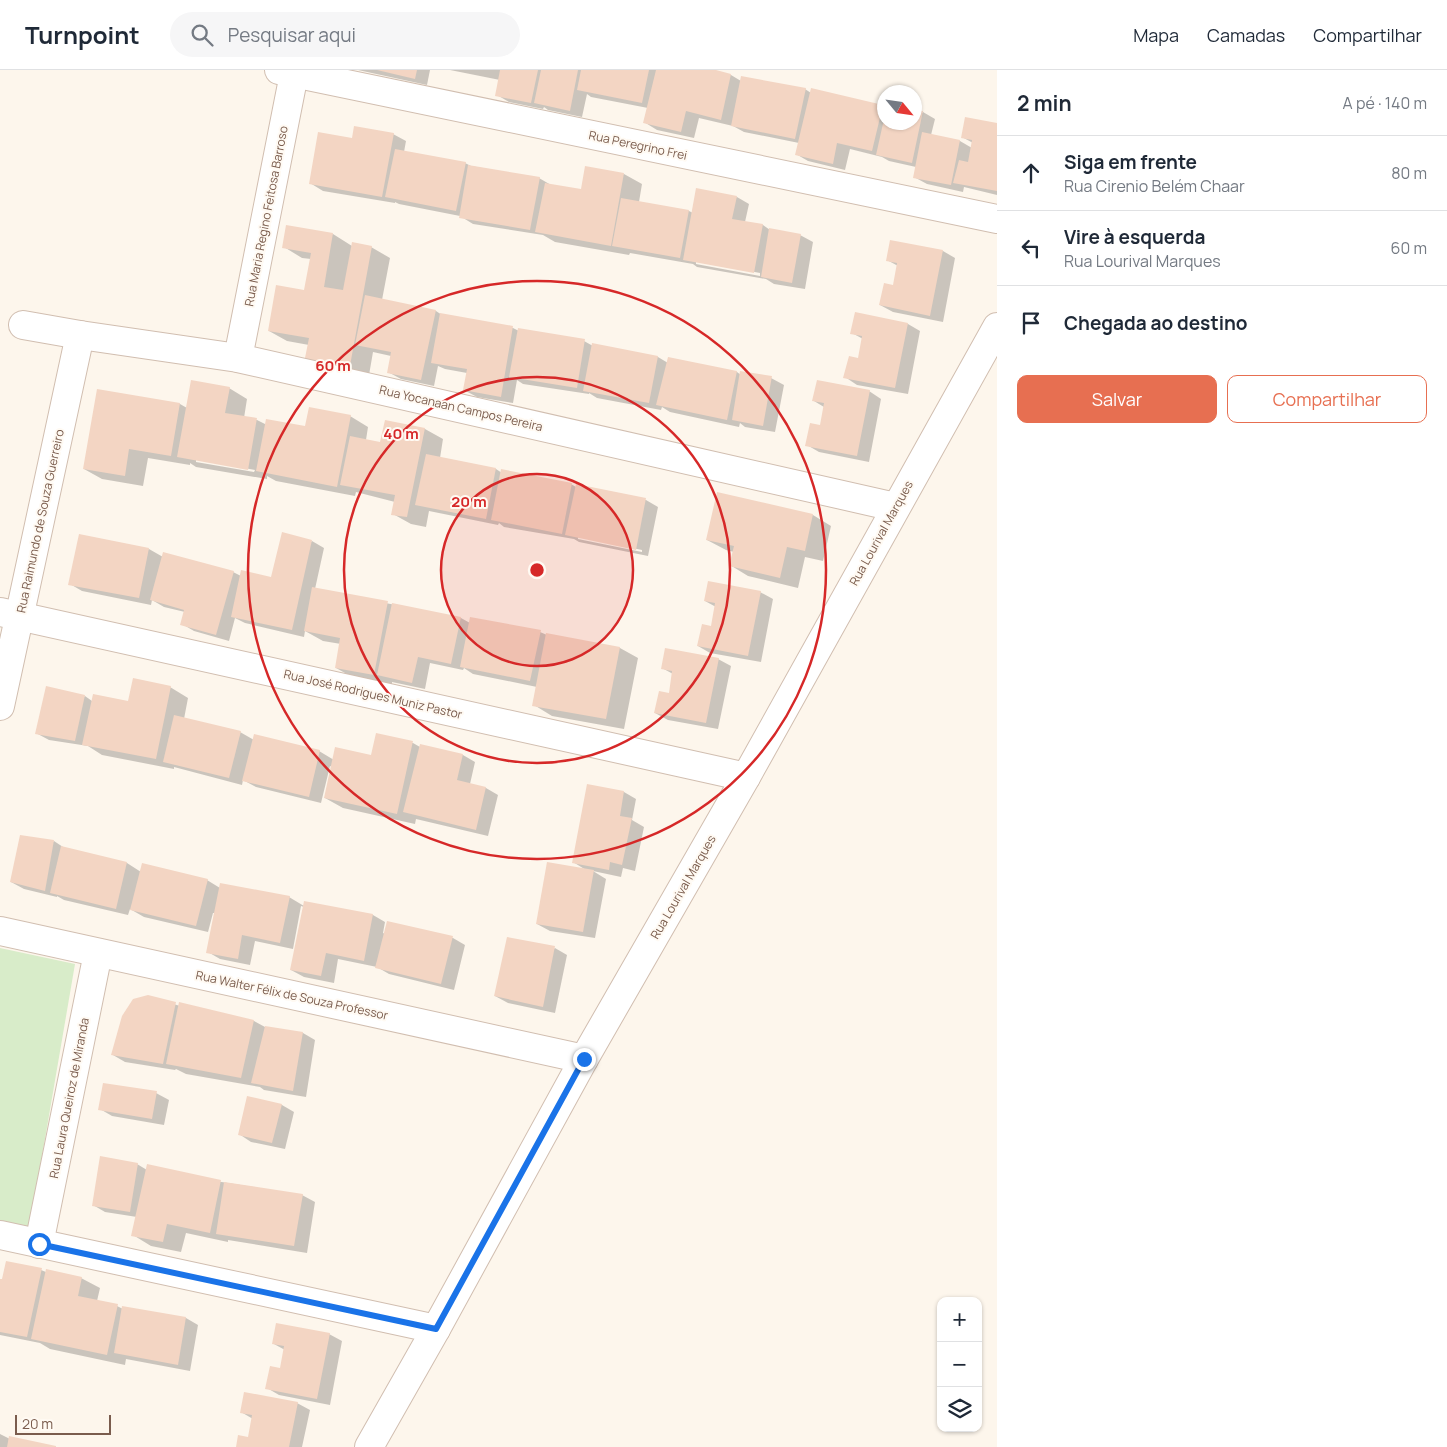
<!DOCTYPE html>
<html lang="pt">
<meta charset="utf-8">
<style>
body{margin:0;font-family:Manrope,sans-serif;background:#f6f6f7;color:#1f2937}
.controls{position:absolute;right:15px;bottom:15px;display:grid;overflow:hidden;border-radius:10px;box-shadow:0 1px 4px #0004}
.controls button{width:45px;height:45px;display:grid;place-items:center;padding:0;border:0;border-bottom:1px solid #e0e1e3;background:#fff;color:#1f2937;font:25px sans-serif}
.compass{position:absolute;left:877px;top:15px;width:45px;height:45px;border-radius:50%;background:#fff;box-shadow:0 1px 4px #0004;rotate:119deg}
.scale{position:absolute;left:15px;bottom:12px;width:96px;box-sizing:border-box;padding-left:5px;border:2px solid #7a5c4d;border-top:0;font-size:14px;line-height:18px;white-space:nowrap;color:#7a5c4d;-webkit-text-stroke:4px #fffaf3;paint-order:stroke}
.stop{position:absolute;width:15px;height:15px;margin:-11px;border:4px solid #1a73e8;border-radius:50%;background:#fff}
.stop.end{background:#1a73e8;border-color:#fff;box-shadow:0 1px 5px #0008}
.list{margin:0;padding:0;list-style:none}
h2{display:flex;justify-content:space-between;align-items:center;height:65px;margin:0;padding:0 20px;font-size:21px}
h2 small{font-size:16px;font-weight:400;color:#747a83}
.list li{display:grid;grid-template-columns:32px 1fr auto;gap:15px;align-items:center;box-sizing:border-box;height:75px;padding:0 20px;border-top:1px solid #e0e1e3}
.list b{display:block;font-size:19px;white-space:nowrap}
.list p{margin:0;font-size:16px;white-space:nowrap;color:#747a83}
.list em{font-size:16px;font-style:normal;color:#747a83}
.actions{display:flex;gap:10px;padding:15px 20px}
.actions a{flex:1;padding:11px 0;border:1px solid #e76f51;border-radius:10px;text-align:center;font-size:18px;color:#e76f51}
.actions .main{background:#e76f51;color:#fff}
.icon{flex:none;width:28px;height:28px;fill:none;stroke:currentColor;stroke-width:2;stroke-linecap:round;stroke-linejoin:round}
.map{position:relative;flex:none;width:997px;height:1377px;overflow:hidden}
header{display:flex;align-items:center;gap:30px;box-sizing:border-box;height:70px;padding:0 25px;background:#fff;border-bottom:1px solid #e0e1e3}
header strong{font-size:24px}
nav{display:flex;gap:28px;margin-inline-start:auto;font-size:18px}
.search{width:350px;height:45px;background:#f6f6f7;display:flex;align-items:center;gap:12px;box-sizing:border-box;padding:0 18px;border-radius:28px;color:#747a83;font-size:19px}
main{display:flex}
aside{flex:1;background:#fff}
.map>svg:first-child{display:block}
.green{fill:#d8ecc9}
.shadow{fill:#0003;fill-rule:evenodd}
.building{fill:#f3d5c3}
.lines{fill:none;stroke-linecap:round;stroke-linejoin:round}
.minor-casing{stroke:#d1beb0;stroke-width:30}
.minor{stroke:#fff;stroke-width:28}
.route{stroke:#1a73e8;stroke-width:6}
.ring{fill:none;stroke:#d62828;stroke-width:2.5}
.labels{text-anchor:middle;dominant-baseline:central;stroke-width:4;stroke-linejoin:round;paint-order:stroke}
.street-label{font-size:12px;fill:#7a5c4d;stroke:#fffaf3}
.centre{fill:#d62828;stroke:#fffaf3;stroke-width:2.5}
.ring-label{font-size:15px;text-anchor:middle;font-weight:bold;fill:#d62828;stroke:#fffaf3;stroke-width:4;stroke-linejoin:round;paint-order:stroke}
</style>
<header>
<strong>Turnpoint</strong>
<div class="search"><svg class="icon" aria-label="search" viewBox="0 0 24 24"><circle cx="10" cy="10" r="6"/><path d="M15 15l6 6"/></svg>Pesquisar aqui</div>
<nav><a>Mapa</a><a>Camadas</a><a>Compartilhar</a></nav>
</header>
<main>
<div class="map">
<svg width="997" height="1377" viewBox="0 0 997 1377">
<rect width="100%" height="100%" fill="#fdf6ec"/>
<polygon class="green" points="0,878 75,894 29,1162 0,1156"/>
<g class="shadow">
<polygon points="358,0 430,0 427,15"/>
<polygon points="450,0 711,0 731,5 741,11 805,19 811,23 882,37 884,38 884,52 914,52 923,42 935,49 931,65 960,71 972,78 973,73 962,67 997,54 997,125 964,117 963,122 927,114 914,107 916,97 889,91 882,87 850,79 845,100 808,91 796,84 799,73 744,62 733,56 699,48 694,68 657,60 644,52 648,38 591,27 587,24 582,47 548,40 544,37 543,39 509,32 497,25 500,10"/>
<path d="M393,64l13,7 -2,11 61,11 6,3 68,12 12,7 31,6 42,-17 18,10 -3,18 50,9 4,2 44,-16 12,7 -4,18 18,3 7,5 30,5 13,7 -8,47 -31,-5 -8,-5 -69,-12 -4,-3 -63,-11 -1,2 -74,-13 -12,-7 -70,-11 -13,-8 -61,-12 -4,-2v1l-72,-12 -13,-8 43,-44zM696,191l64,12v3l-64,-12z"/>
<polygon points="333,164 352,176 371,177 390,188 382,230 436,241 442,245 513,258 519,261 584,271 593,276 658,287 668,293 669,288 737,302 741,305 771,308 784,315 775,362 745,357 740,353 739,357 670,342 662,337 661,340 597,328 589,323 589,324 523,314 517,310 513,333 477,327 464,320 467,303 445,299 438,296 434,316 401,309 388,302 391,286 373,282 368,311 309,275 287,271 269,261 305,222 311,189 302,188 284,177"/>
<polygon points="943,181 955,188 943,252 893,242 880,235 894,216 898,196 887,190"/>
<polygon points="908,254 920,261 908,324 857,315 845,307 859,289 863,269 852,263"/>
<path d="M229,318l18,11 -3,19 13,2 10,5 39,3 44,-12 18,11 -2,13 15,3 5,-22 39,8 18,10 -3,19 56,11 6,4 69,11 5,3 70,13 12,7 -10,49 -69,-14 -5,-3 -70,-12 -5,-4 -1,2 -69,-14 -3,16 -15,-3 -18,-10 2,-12 -39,-10 -1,4 -79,-15 -9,-5v3l-71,-12 -6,-4v2l-42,-7 -5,28 -41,-7 -18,-10 14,-79 82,14 7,4zM196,389l59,11 -1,2 -58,-10zM578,467l64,13v2l-64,-13z"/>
<polygon points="869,321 881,329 869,392 819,382 807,375 821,357 824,337 814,331"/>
<polygon points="813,445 831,456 823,491 805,487 798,518 748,506 730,495 734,482 726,480 707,470"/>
<polygon points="312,471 324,478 315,519 461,548 470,553 540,562 547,565 620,578 638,588 624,659 552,646 534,635 537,617 473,604 464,598 463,600 430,593 425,619 392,612 392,615 354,608 336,598 341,574 323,571 305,561 304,567 245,553 235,548 229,571 194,561 182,554 185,542 164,537 152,530 151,535 82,521 70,514 149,479 163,487 233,502 241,506 272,508"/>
<polygon points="760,522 773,529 761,592 710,583 698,576 712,557 716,537 705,531"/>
<polygon points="718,589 731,596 718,659 668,650 655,643 670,625 673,604 662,598"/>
<polygon points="170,617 188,628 184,649 240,662 254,670 319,681 334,690 372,687 377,665 413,673 420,677 463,685 475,692 470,714 486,718 498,725 488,766 416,749 415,754 343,738 325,728 332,697 330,696 321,733 256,717 243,710 242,715 174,697 174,699 102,685 88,676 49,670 36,663 85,626 92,631 129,632"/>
<polygon points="588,715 624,722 636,729 632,750 644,757 635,801 623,798 621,807 593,801 606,809 595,868 550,861 537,854 586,800 573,792"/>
<polygon points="54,771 66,779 127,793 141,802 207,810 220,818 289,827 304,836 373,845 385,852 383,863 385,864 388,852 453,868 465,875 454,920 389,904 377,897 338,889 334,913 304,907 291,900 304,837 301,836 293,879 255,871 250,895 220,889 208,882 215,843 213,843 208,862 144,847 130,839 128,845 64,830 57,826 57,827 24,819 11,812"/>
<polygon points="555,878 567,885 555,943 508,933 495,926"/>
<polygon points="148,926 180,936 254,951 265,957 303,963 315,970 306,1027 264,1020 260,1017 186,1004 176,999 175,1000 125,992 113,985"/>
<polygon points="156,1023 169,1030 164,1055 112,1046 100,1039"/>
<polygon points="248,1027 282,1035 294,1042 285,1079 251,1072 239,1064"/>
<polygon points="137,1094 147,1100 302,1125 315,1132 307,1183 228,1170 228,1172 186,1163 181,1182 151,1176 133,1165 137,1147 105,1142 93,1135"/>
<polygon points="41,1200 46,1202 81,1208 100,1218 97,1231 117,1236 123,1239 123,1237 186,1248 198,1255 190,1301 126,1289 125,1295 50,1279 40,1273 0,1265 0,1210"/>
<polygon points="329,1264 342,1271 330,1335 279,1325 267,1318 281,1300 285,1280 274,1274"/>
<polygon points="297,1333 310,1340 302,1377 237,1377 249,1369 253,1349 241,1342"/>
<polygon points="0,1364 10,1369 54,1377 0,1377"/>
</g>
<g class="building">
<polygon points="377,0 417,0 415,9"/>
<polygon points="500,0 538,0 531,33 495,26"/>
<polygon points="541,0 578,0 570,41 534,33"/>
<polygon points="581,0 649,0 642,33 577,20"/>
<polygon points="656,0 716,0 731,4 721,50 686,41 681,62 643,53"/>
<polygon points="741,6 806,18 795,69 731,56"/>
<polygon points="811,18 883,35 872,81 837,73 833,94 795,85"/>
<polygon points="914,39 923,41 912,93 876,85 884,49 884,52 914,52"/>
<polygon points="965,47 997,53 997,121 953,113 959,90 968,92 972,70 961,68"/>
<polygon points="354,56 394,63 382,127 309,114 318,62 352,68"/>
<polygon points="922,62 960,70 951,115 913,108"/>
<polygon points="395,79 466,92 456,141 385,127"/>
<polygon points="468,95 540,107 530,160 459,148"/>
<polygon points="585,96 624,103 611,176 535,162 545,113 581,119"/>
<polygon points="696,118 737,126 732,149 763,154 754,203 683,190"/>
<polygon points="621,128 689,140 680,188 612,176"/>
<polygon points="286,155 333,163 324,217 343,220 352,172 372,176 349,301 304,293 309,268 268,261 276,215 304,220 311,183 282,178"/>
<polygon points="769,158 801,164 792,213 761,207"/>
<polygon points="890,170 943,180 930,246 879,235 884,213 893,215 897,193 886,191"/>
<polygon points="365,225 436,240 421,310 387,303 391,282 355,275"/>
<polygon points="855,242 908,253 895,318 843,308 849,286 858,288 862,266 850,264"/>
<polygon points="440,243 513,256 501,327 463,320 467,299 431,293"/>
<polygon points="518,258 585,269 577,318 509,307"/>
<polygon points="592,273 658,286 649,333 583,321"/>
<polygon points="668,287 737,301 727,350 656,335"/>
<polygon points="740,301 772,306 763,356 732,350"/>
<polygon points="191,310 230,317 225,343 257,348 248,400 177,387"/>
<polygon points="817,310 870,320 857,386 805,376 810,353 820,355 824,333 812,331"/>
<polygon points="97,319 180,333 171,386 129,379 125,406 83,399"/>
<polygon points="309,337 351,345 337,417 256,401 266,349 305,356"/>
<polygon points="385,350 425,358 407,447 391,445 395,425 340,415 350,366 380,372"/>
<polygon points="426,384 496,398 486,449 415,435"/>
<polygon points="501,399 572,413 562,464 491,450"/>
<polygon points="576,414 646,428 636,480 565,465"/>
<polygon points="717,422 813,444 805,481 787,477 780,508 729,496 734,476 706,470"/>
<polygon points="282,462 312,470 292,560 231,547 241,500 271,507"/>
<polygon points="79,464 149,478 139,528 68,515"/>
<polygon points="163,482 234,501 216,565 180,555 184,540 150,530"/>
<polygon points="708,511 761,521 748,586 697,576 702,554 711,556 715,533 704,531"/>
<polygon points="312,517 388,531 374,605 335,598 340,568 304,561"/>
<polygon points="392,533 461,547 451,594 418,587 412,613 377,605"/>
<polygon points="470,547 541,560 530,611 460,597"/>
<polygon points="546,563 620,577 606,649 532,636"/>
<polygon points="665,578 719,588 706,653 654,643 659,621 669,623 672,601 661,599"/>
<polygon points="133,608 171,616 156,689 82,675 93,624 128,631"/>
<polygon points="46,616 85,625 75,671 35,664"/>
<polygon points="174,645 241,661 229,708 163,692"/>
<polygon points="376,663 413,671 397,744 324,728 335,677 371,685"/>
<polygon points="254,664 320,680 309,727 242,711"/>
<polygon points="420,674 463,684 457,710 486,717 476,760 403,742"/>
<polygon points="587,714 624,721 620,746 632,748 622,795 610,792 609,800 572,793"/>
<polygon points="20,765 54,770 45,821 10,812"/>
<polygon points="61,776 127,792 116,839 50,823"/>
<polygon points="547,792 594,800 583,862 536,854"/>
<polygon points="142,793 208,809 196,856 130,840"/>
<polygon points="220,813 290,826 280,873 242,865 238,889 206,883"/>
<polygon points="304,831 373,844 364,891 326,883 321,906 290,900"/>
<polygon points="387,851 453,866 441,914 375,898"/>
<polygon points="507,867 555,876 543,937 494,926"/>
<polygon points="148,925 176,932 163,994 111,985 122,946 133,929"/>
<polygon points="179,932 254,950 241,1008 166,994"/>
<polygon points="265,956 303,962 293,1021 251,1013"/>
<polygon points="103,1013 157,1021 152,1049 98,1040"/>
<polygon points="247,1026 282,1034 272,1073 238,1065"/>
<polygon points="100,1086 138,1093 130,1142 92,1136"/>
<polygon points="147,1094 221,1110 210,1163 167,1154 163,1172 131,1166"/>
<polygon points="224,1112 303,1124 294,1176 216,1164"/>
<polygon points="6,1191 42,1198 27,1267 0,1262 0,1209 2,1209"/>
<polygon points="46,1199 82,1207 78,1226 118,1234 107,1285 31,1269"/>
<polygon points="122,1236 186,1247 178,1295 114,1283"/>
<polygon points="276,1253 330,1263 317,1329 265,1319 270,1296 280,1298 284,1276 272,1274"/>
<polygon points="244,1322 298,1332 289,1377 236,1377 238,1365 248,1367 252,1345 240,1343"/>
<polygon points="9,1366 56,1376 56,1377 7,1377"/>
</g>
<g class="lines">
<g class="minor-casing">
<g id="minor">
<polyline points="279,0 997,149"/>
<polyline points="23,255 80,265 238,288 895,437"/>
<polyline points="238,288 294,4"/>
<polyline points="0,542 746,707"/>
<polyline points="0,636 80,265"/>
<polyline points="0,861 584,989"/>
<polyline points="0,1165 436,1259"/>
<polyline points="39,1174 98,883"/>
<polyline points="369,1377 436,1259 584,989 746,707 997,257"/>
</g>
</g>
<use href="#minor" class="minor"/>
</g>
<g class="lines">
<polyline class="route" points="39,1174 436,1259 584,989"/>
</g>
<circle cx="537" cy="500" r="96" fill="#d62828" fill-opacity=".12"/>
<g class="ring">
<circle cx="537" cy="500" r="96"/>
<circle cx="537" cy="500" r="193"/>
<circle cx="537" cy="500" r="289"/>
</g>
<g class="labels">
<g class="street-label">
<text transform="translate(638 75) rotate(12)">Rua Peregrino Frei</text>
<text transform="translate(266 146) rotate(-79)">Rua Maria Regino Feitosa Barroso</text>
<text transform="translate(461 338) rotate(13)">Rua Yocanaan Campos Pereira</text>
<text transform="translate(40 451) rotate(-78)">Rua Raimundo de Souza Guerreiro</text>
<text transform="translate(881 463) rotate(-61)">Rua Lourival Marques</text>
<text transform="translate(373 624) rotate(13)">Rua José Rodrigues Muniz Pastor</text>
<text transform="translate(683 817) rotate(-60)">Rua Lourival Marques</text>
<text transform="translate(292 925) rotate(12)">Rua Walter Félix de Souza Professor</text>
<text transform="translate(69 1028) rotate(-79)">Rua Laura Queiroz de Miranda</text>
</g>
</g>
<circle cx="537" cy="500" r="8" class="centre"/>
<g class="ring-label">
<text x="333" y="301">60 m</text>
<text x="401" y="369">40 m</text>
<text x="469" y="437">20 m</text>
</g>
</svg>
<div class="controls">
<button>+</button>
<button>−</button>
<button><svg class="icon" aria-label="layers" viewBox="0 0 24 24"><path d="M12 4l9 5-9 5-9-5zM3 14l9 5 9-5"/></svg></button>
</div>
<svg class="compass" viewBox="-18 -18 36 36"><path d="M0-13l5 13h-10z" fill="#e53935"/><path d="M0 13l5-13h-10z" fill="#747a83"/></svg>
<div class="scale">20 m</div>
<div class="stop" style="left:39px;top:1174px"></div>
<div class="stop end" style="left:584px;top:989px"></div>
</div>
<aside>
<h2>2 min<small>A pé · 140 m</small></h2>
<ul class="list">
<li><svg class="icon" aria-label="ahead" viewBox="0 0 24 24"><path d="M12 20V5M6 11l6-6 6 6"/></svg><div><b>Siga em frente</b><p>Rua Cirenio Belém Chaar</p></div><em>80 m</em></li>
<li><svg class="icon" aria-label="left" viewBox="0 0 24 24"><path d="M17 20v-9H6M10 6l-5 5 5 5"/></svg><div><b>Vire à esquerda</b><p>Rua Lourival Marques</p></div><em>60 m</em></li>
<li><svg class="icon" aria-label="arrive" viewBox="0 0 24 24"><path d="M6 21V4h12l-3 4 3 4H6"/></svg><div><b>Chegada ao destino</b></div></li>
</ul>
<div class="actions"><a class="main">Salvar</a><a>Compartilhar</a></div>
</aside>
</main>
